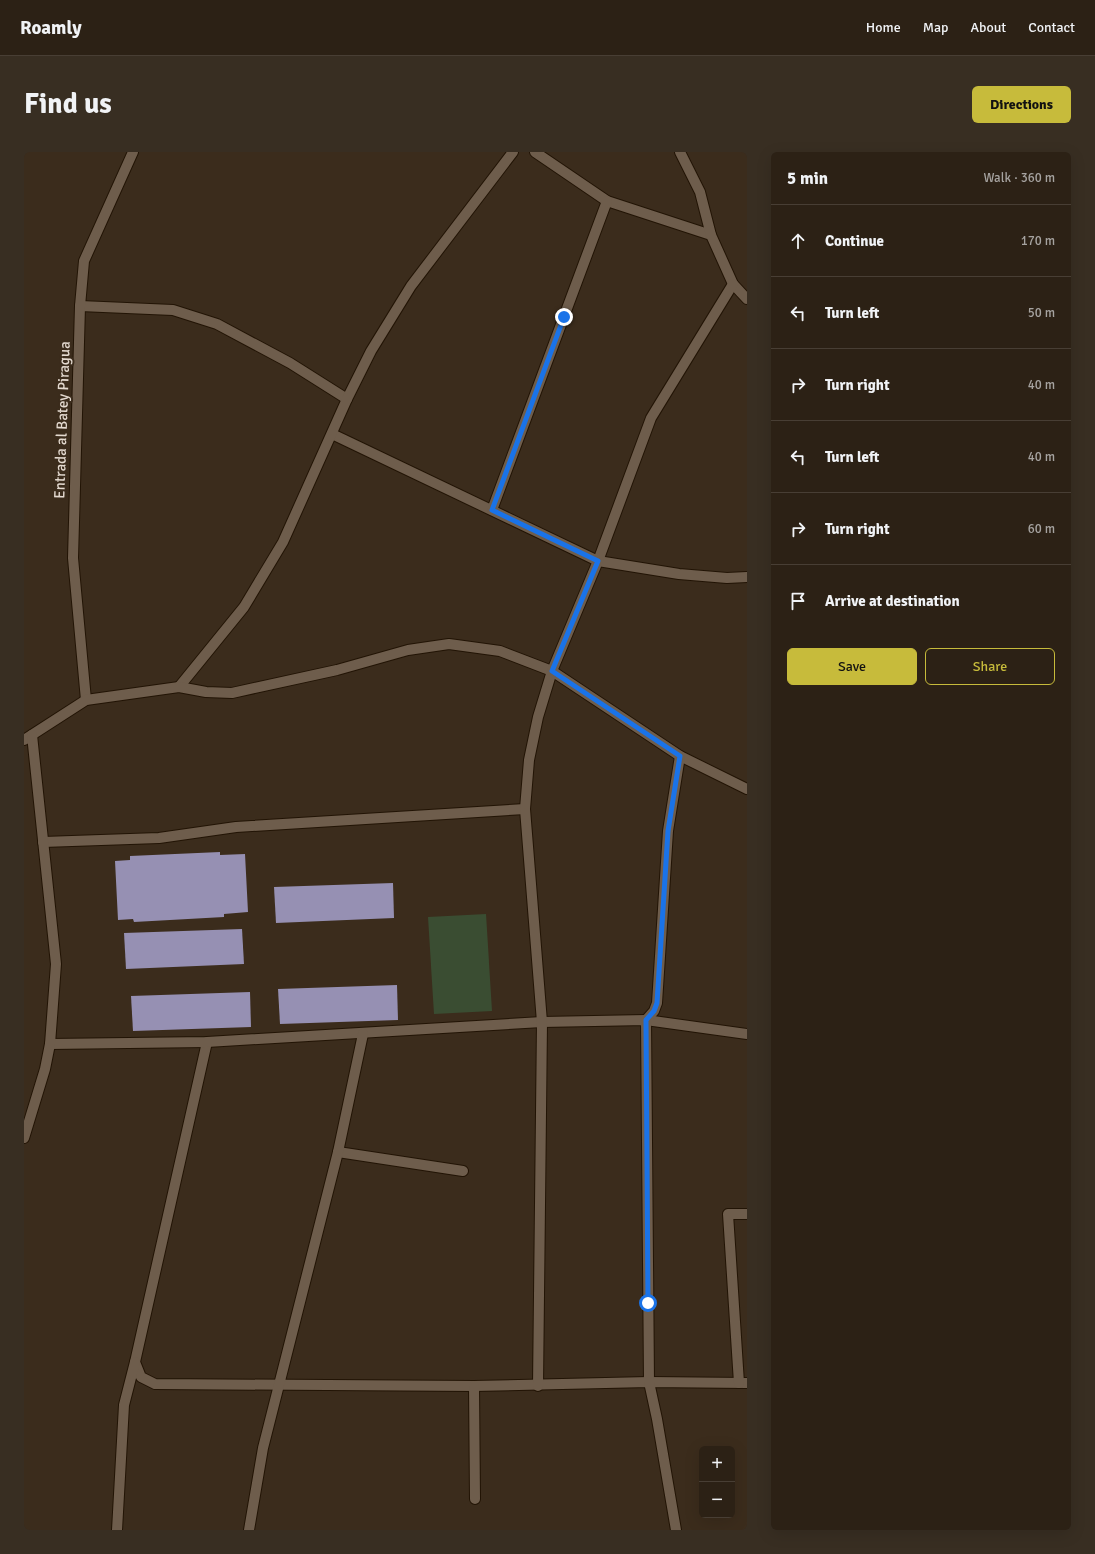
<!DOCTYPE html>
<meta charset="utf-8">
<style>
body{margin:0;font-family:Signika,sans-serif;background:#382e22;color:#f1f3f6}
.controls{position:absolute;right:12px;bottom:12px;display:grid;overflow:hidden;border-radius:6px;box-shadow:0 4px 16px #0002}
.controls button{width:36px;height:36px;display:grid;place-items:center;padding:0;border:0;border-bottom:1px solid #483e34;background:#2c2115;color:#f1f3f6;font:20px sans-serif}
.stop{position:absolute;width:12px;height:12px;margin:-9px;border:3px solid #1a73e8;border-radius:50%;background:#fff}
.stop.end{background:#1a73e8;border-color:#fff;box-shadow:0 1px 4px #0008}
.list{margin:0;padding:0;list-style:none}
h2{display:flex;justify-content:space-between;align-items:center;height:52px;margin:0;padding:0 16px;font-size:17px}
h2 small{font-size:13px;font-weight:400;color:#a6a3a0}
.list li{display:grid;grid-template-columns:26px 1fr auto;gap:12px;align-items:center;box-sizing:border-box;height:72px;padding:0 16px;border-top:1px solid #483e34}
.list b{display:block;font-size:15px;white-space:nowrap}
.list em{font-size:13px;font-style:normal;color:#a6a3a0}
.actions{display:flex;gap:8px;padding:12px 16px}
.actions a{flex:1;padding:9px 0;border:1px solid #c7bb3b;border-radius:6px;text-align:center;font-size:14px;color:#c7bb3b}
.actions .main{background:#c7bb3b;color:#111}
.icon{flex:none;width:22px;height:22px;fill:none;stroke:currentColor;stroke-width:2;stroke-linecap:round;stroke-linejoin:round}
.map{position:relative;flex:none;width:723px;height:1378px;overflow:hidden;border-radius:6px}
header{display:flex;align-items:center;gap:24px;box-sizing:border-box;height:56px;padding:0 20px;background:#2c2115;border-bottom:1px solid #483e34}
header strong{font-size:19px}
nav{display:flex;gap:22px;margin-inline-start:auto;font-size:14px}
.intro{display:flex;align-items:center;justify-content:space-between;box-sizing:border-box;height:96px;padding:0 24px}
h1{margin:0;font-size:28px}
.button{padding:10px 18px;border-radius:6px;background:#c7bb3b;color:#111;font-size:14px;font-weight:700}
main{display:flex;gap:24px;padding:0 24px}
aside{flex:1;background:#2c2115;border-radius:6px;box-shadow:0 4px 16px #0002}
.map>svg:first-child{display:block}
.green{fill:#3a4d32}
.building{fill:#9690b3}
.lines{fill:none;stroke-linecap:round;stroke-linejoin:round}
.street-casing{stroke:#221405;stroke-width:12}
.street{stroke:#6e5d4c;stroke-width:10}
.route{stroke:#1a73e8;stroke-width:5}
.labels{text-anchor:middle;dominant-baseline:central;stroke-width:4;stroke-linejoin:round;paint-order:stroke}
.street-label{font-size:15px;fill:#e4dad0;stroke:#3b2c1c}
</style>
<header>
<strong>Roamly</strong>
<nav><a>Home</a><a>Map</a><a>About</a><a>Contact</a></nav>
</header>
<div class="intro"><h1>Find us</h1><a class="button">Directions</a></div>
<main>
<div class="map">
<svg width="723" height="1378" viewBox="0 0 723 1378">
<rect width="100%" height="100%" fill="#3b2c1c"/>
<polygon class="green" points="462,762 468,859 410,862 404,765"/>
<g class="building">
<polygon points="196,700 196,703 221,702 224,760 200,762 200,765 110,770 109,767 94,768 91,709 106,708 106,704"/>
<polygon points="369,731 370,766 252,771 250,735"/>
<polygon points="218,777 220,812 102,817 100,781"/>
<polygon points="373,833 374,868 256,872 254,837"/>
<polygon points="226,840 227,875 109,879 107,844"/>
</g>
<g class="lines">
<g class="street-casing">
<g id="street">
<polyline points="511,0 583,49 687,83"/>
<polyline points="656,0 676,40 687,83 709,132 723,147"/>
<polyline points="56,154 149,158 193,172 266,211 323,247"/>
<polyline points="308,282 574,409 655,422 703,426 723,425"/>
<polyline points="468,358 583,49"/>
<polyline points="155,535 220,455 259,390 323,247 347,199 387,134 489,0"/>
<polyline points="62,548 49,406 56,154 60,109 109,0"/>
<polyline points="0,588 62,548 155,535 182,540 208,541 313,518 384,498 425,492 476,499 528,519 656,604 723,637"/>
<polyline points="19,690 135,686 212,675 501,657"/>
<polyline points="183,890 111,1210 117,1225 131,1232 450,1234 625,1230 723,1231"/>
<polyline points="26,892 183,890 518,870 622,868 723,882"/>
<polyline points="0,986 21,917 26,892 32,812 8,583"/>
<polyline points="314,1000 439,1019"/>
<polyline points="715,1231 704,1062 723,1062"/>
<polyline points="450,1234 451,1347"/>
<polyline points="514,1234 518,870 501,657 505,608 514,565 528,519 574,409 627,266 709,132"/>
<polyline points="93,1378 100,1253 111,1210"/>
<polyline points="225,1378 239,1296 314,1000 339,882"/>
<polyline points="652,1378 633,1267 625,1230 622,868 630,859 633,851 644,679 656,604"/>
</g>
</g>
<use href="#street" class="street"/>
</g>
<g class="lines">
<polyline class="route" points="540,165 468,358 574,409 528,519 656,604 644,679 633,851 630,859 622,868 624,1151"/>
</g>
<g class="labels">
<g class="street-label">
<text transform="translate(38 268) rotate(-88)">Entrada al Batey Piragua</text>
</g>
</g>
</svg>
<div class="controls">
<button>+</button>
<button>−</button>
</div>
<div class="stop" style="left:624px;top:1151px"></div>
<div class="stop end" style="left:540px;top:165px"></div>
</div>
<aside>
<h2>5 min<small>Walk · 360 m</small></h2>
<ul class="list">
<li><svg class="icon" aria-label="ahead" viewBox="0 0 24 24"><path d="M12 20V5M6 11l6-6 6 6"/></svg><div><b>Continue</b></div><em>170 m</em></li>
<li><svg class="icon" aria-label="left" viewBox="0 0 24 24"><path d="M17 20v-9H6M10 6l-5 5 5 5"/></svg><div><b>Turn left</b></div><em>50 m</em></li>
<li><svg class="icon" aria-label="right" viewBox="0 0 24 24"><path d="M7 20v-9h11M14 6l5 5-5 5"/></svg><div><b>Turn right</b></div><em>40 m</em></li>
<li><svg class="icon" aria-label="left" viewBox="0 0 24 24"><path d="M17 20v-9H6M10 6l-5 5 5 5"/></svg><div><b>Turn left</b></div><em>40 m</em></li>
<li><svg class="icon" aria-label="right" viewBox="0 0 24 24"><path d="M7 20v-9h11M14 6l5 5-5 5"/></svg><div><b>Turn right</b></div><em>60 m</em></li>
<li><svg class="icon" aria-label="arrive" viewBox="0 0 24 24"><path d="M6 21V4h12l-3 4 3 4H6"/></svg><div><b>Arrive at destination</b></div></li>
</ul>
<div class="actions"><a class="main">Save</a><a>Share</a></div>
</aside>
</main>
